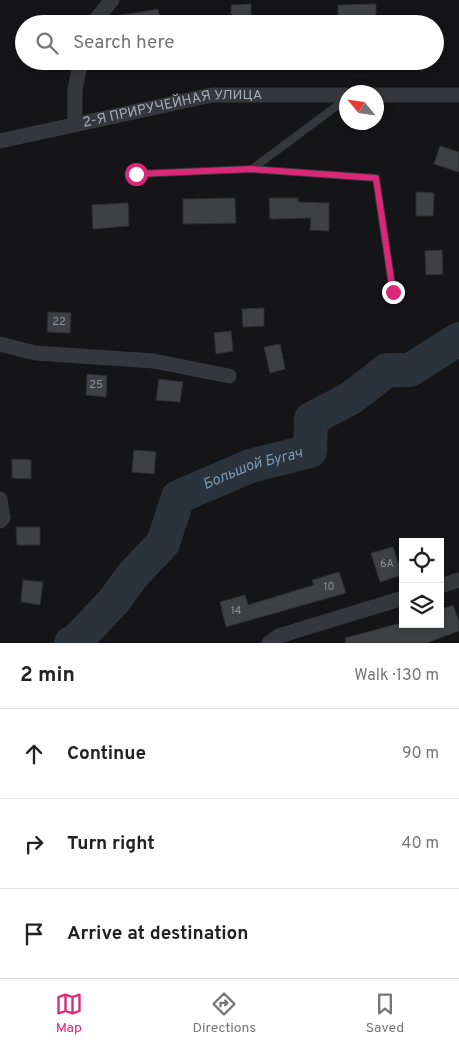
<!DOCTYPE html>
<meta charset="utf-8">
<style>
body{margin:0;font-family:Overpass,sans-serif;background:#f6f6f6;color:#222}
.controls{position:absolute;right:15px;bottom:15px;display:grid;overflow:hidden;border-radius:0px;box-shadow:0 2px 8px #0003}
.controls button{width:45px;height:45px;display:grid;place-items:center;padding:0;border:0;border-bottom:1px solid #e0e0e0;background:#fff;color:#222;font:25px sans-serif}
.compass{position:absolute;left:339px;top:85px;width:45px;height:45px;border-radius:50%;background:#fff;box-shadow:0 2px 8px #0003;rotate:299deg}
.stop{position:absolute;width:15px;height:15px;margin:-11px;border:4px solid #db2777;border-radius:50%;background:#fff}
.stop.end{background:#db2777;border-color:#fff;box-shadow:0 1px 5px #0008}
.list{margin:0;padding:0;list-style:none}
h2{display:flex;justify-content:space-between;align-items:center;height:65px;margin:0;padding:0 20px;font-size:21px}
h2 small{font-size:16px;font-weight:400;color:#767676}
.list li{display:grid;grid-template-columns:32px 1fr auto;gap:15px;align-items:center;box-sizing:border-box;height:90px;padding:0 20px;border-top:1px solid #e0e0e0}
.list b{display:block;font-size:19px;white-space:nowrap}
.list em{font-size:16px;font-style:normal;color:#767676}
.icon{flex:none;width:28px;height:28px;fill:none;stroke:currentColor;stroke-width:2;stroke-linecap:round;stroke-linejoin:round}
.map{position:relative;flex:none;width:459px;height:643px;overflow:hidden}
.search{position:absolute;background:#fff;box-shadow:0 2px 8px #0003;left:15px;right:15px;top:15px;height:55px;display:flex;align-items:center;gap:12px;box-sizing:border-box;padding:0 18px;border-radius:28px;color:#767676;font-size:19px}
.sheet{height:335px;background:#fff}
nav{display:flex;justify-content:space-around;align-items:center;box-sizing:border-box;height:70px;border-top:1px solid #e0e0e0;background:#fff;font-size:14px;color:#767676}
nav a{display:grid;justify-items:center;gap:2px}
nav .on{color:#db2777}
.map>svg:first-child{display:block}
.lines{fill:none;stroke-linecap:round;stroke-linejoin:round}
.river{stroke:#2a333c;stroke-width:34}
.building{fill:#3f4044;stroke:#2f2f33}
.lane{stroke:#36373c;stroke-width:8}
.street{stroke:#36373c;stroke-width:15}
.route{stroke:#db2777;stroke-width:6}
.labels{text-anchor:middle;dominant-baseline:central;stroke-width:4;stroke-linejoin:round;paint-order:stroke}
.number-label{font-size:11px;fill:#8c909b}
.street-label{font-size:14px;fill:#a6abb8;stroke:#101012}
.water-label{font-size:15px;font-style:italic;fill:#7b98b5;stroke:#101012}
</style>
<div class="map">
<svg width="459" height="643" viewBox="0 0 459 643">
<rect width="100%" height="100%" fill="#151517"/>
<g class="lines">
<path class="river" id="s1" d="M71,643l7,-4 35,-37 19,-26 31,-33 15,-46 72,-31 60,-15 1,-32 40,-21 36,-28h23l49,-31"/>
</g>
<g class="building">
<polygon points="251,4 251,24 231,24 231,5"/>
<polygon points="376,4 376,24 338,24 338,5"/>
<polygon points="158,9 161,24 118,24 117,16"/>
<polygon points="440,146 459,152 459,172 434,164"/>
<polygon points="416,192 434,193 433,216 416,216"/>
<polygon points="235,198 236,223 183,224 183,199"/>
<polygon points="269,198 298,198 298,202 329,203 329,231 310,230 311,218 270,219"/>
<polygon points="128,203 129,226 93,229 92,205"/>
<polygon points="442,250 443,274 426,275 425,251"/>
<polygon points="264,308 264,326 243,327 242,309"/>
<polygon points="48,312 71,313 70,333 47,332"/>
<polygon points="231,331 233,351 216,354 214,333"/>
<polygon points="280,344 285,369 270,373 264,347"/>
<polygon points="87,374 107,376 106,397 86,395"/>
<polygon points="159,379 183,382 180,402 156,400"/>
<polygon points="134,450 156,452 154,474 132,472"/>
<polygon points="12,459 31,460 31,479 12,478"/>
<polygon points="16,527 40,527 40,545 17,545"/>
<polygon points="393,547 402,575 380,582 371,553"/>
<polygon points="339,572 346,593 226,627 220,602 245,595 248,605 314,585 312,580"/>
<polygon points="23,580 43,582 40,605 21,602"/>
<polygon points="453,605 459,621 459,631 426,643 346,643 345,638 397,624 440,624 440,610"/>
</g>
<g class="lines">
<g class="lane">
<polyline points="252,169 346,99"/>
<polyline points="136,174 252,169 376,178 393,292"/>
</g>
<g class="street">
<polyline points="92,24 112,0"/>
<polyline points="376,95 459,95"/>
<polyline points="75,125 75,89 81,61"/>
<path id="s2" d="M0,141l212,-46h134"/>
<polyline points="0,344 35,353 154,361 229,376"/>
<polyline points="0,499 3,518 0,521"/>
<polyline points="440,586 459,580"/>
<polyline points="269,643 279,636 403,598"/>
</g>
</g>
<g class="lines">
<polyline class="route" points="136,174 252,169 376,178 393,292"/>
</g>
<g class="labels">
<g class="number-label">
<text x="59" y="322">22</text>
<text x="96" y="385">25</text>
<text x="387" y="564">6А</text>
<text x="329" y="587">10</text>
<text x="236" y="611">14</text>
</g>
<g class="street-label">
<text stroke="none"><textPath href="#s2" startOffset="176">2-Я ПРИРУЧЕЙНАЯ УЛИЦА</textPath></text>
</g>
<g class="water-label">
<text stroke="none"><textPath href="#s1" startOffset="265">Большой Бугач</textPath></text>
</g>
</g>
</svg>
<div class="controls">
<button><svg class="icon" aria-label="locate" viewBox="0 0 24 24"><circle cx="12" cy="12" r="6"/><path d="M12 2v4M12 18v4M2 12h4M18 12h4"/></svg></button>
<button><svg class="icon" aria-label="layers" viewBox="0 0 24 24"><path d="M12 4l9 5-9 5-9-5zM3 14l9 5 9-5"/></svg></button>
</div>
<svg class="compass" viewBox="-18 -18 36 36"><path d="M0-13l5 13h-10z" fill="#e53935"/><path d="M0 13l5-13h-10z" fill="#767676"/></svg>
<div class="stop" style="left:136px;top:174px"></div>
<div class="stop end" style="left:393px;top:292px"></div>
<div class="search"><svg class="icon" aria-label="search" viewBox="0 0 24 24"><circle cx="10" cy="10" r="6"/><path d="M15 15l6 6"/></svg>Search here</div>
</div>
<section class="sheet">
<h2>2 min<small>Walk · 130 m</small></h2>
<ul class="list">
<li><svg class="icon" aria-label="ahead" viewBox="0 0 24 24"><path d="M12 20V5M6 11l6-6 6 6"/></svg><div><b>Continue</b></div><em>90 m</em></li>
<li><svg class="icon" aria-label="right" viewBox="0 0 24 24"><path d="M7 20v-9h11M14 6l5 5-5 5"/></svg><div><b>Turn right</b></div><em>40 m</em></li>
<li><svg class="icon" aria-label="arrive" viewBox="0 0 24 24"><path d="M6 21V4h12l-3 4 3 4H6"/></svg><div><b>Arrive at destination</b></div></li>
</ul>
</section>
<nav>
<a class="on"><svg class="icon" aria-label="map" viewBox="0 0 24 24"><path d="M3 6l6-2 6 2 6-2v14l-6 2-6-2-6 2zM9 4v14M15 6v14"/></svg>Map</a>
<a><svg class="icon" aria-label="directions" viewBox="0 0 24 24"><path d="M12 3l9 9-9 9-9-9zM9 14v-3h6M13 9l2 2-2 2"/></svg>Directions</a>
<a><svg class="icon" aria-label="saved" viewBox="0 0 24 24"><path d="M7 4h10v16l-5-4-5 4z"/></svg>Saved</a>
</nav>
